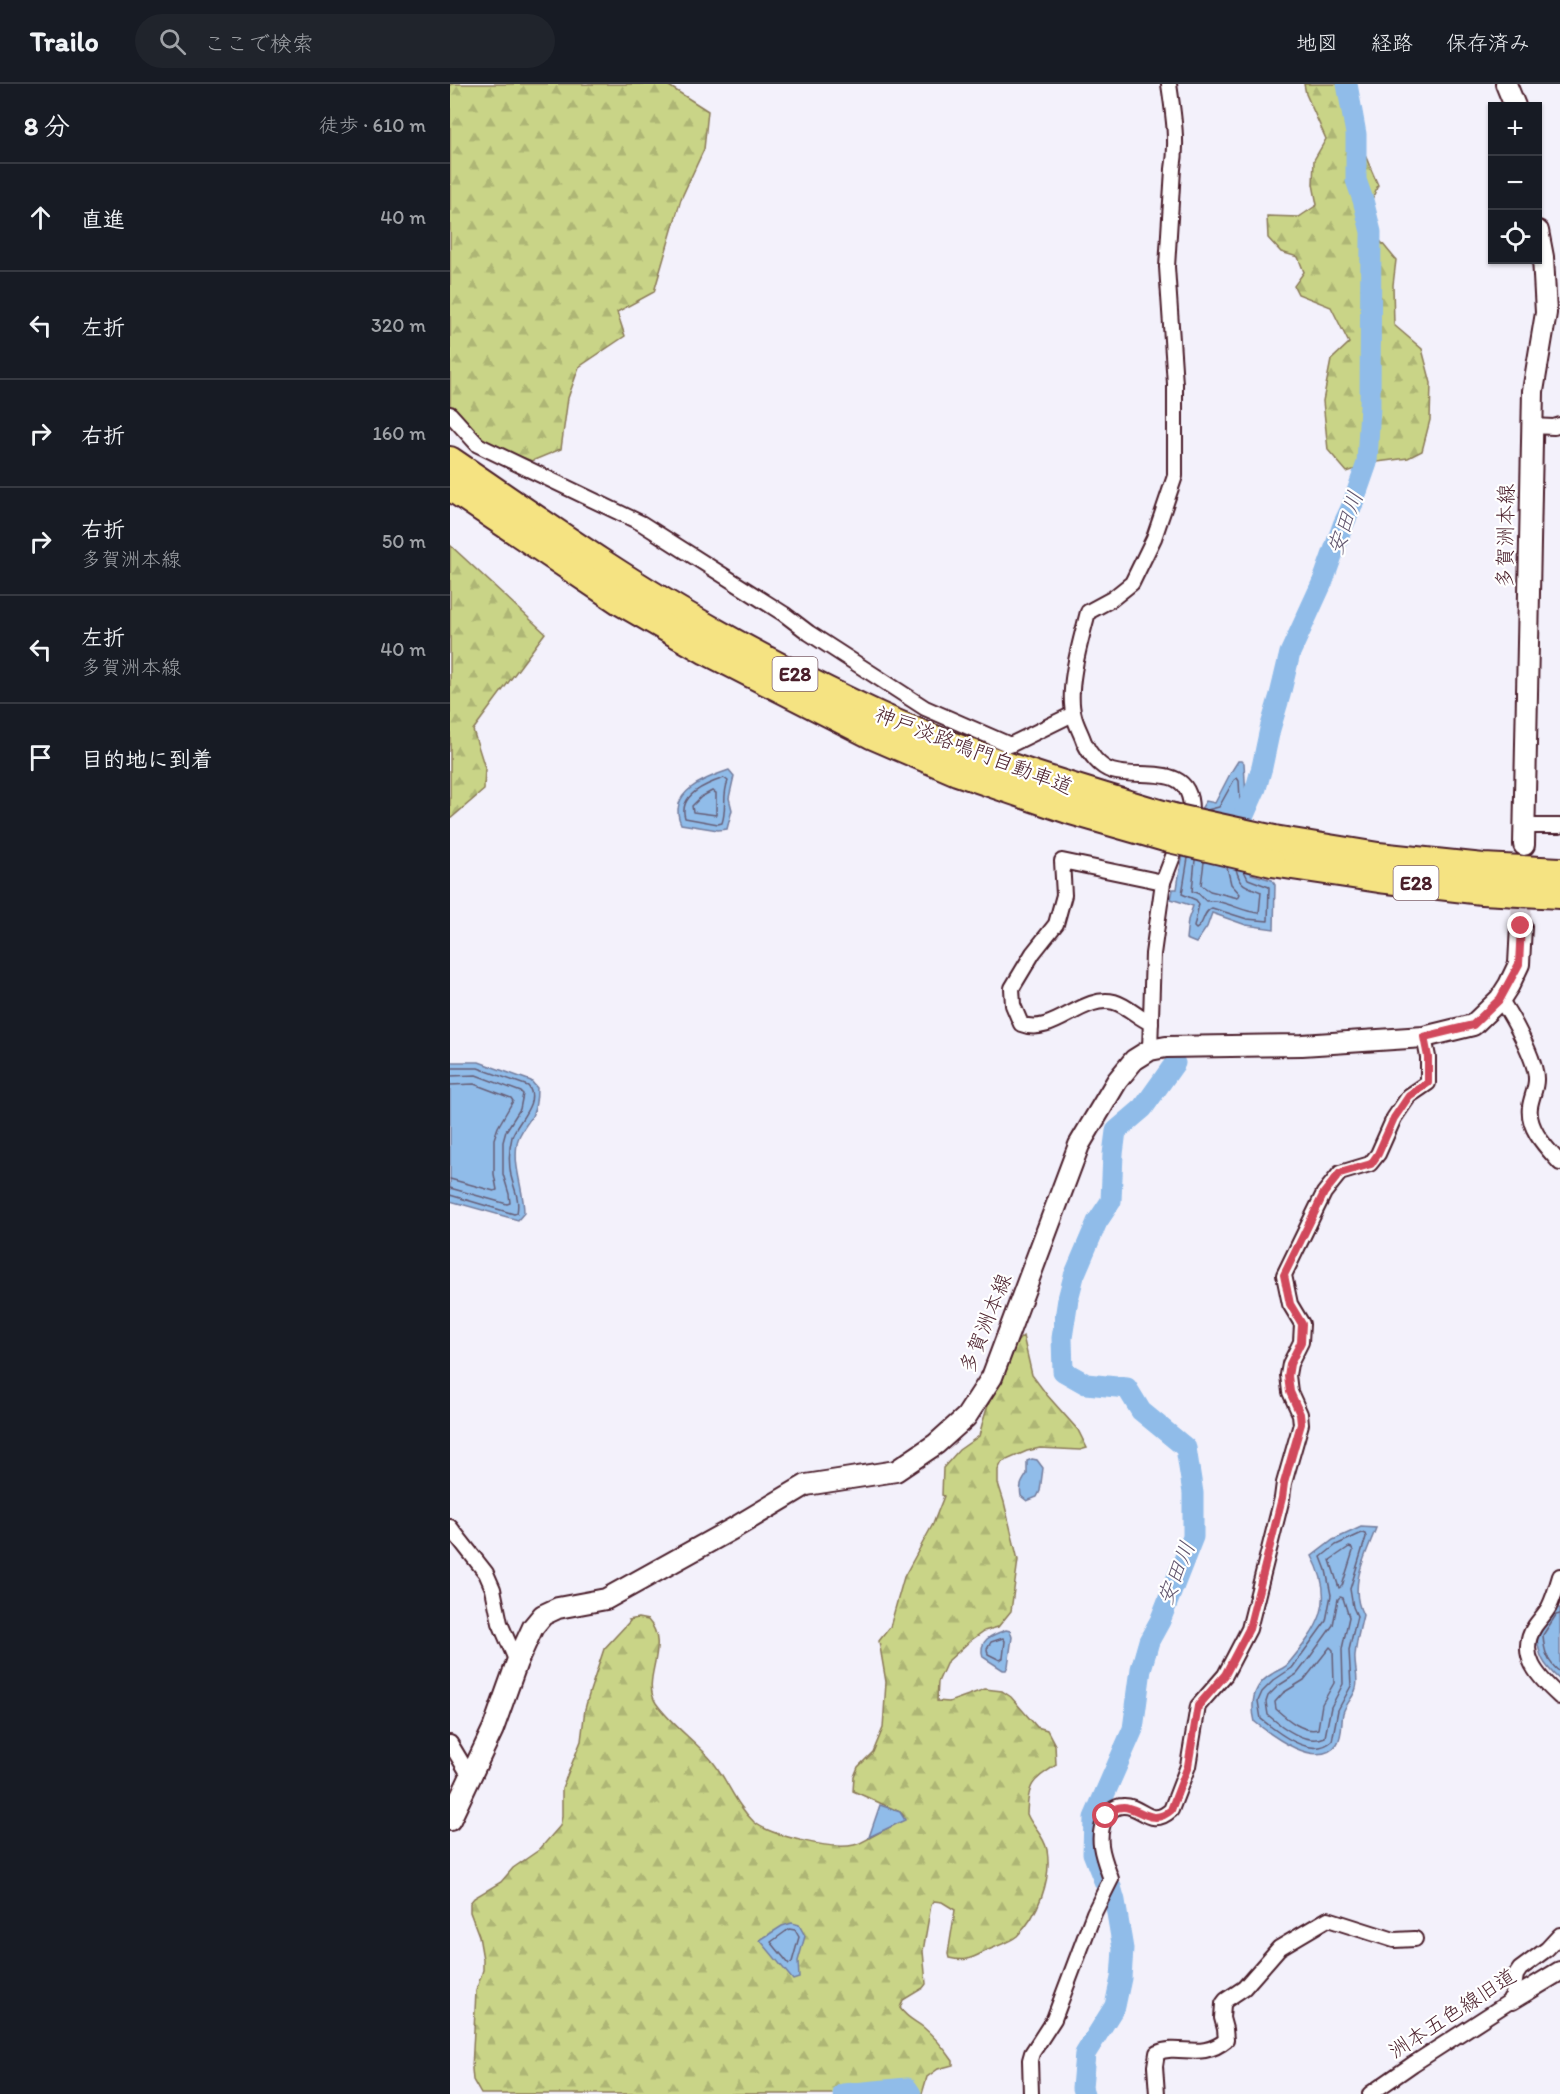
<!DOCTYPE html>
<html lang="ja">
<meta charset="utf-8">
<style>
body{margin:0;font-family:Itim,"Klee One",sans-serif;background:#20242c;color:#f1f3f6}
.controls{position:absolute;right:18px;top:18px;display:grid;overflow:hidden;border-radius:0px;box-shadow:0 2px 4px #0004}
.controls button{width:54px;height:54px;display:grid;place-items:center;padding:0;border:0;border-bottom:2px solid #363941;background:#171b24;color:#f1f3f6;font:30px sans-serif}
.stop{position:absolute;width:18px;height:18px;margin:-14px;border:4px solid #d1495b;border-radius:50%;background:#fff}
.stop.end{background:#d1495b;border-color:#fff;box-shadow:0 2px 6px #0008}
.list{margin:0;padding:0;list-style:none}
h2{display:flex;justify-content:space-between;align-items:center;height:78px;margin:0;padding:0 24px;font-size:26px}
h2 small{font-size:20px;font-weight:400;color:#9ea1a6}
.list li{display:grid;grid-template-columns:39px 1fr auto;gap:18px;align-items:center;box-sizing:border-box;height:108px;padding:0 24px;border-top:2px solid #363941}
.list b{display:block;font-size:22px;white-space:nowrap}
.list p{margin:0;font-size:20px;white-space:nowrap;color:#9ea1a6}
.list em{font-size:20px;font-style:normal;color:#9ea1a6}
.icon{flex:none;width:33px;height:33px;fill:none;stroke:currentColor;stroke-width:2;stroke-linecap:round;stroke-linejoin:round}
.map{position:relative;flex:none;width:1110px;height:2010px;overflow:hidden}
header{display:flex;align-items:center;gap:36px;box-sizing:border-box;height:84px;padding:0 30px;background:#171b24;border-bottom:2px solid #363941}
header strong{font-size:28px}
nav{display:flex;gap:33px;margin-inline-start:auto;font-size:21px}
.search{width:420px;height:54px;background:#20242c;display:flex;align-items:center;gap:15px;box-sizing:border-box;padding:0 21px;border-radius:33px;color:#9ea1a6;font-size:22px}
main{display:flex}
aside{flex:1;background:#171b24}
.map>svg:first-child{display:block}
.forest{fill:url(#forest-firs);stroke:#8a7a59;stroke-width:1.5}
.water{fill:#90bce9;stroke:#747d9d;stroke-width:1.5}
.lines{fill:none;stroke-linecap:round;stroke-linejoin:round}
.shore{stroke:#665e77;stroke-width:1.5}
.river{stroke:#90bce9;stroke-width:21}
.secondary-tunnel{stroke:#d1c7d1;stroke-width:20;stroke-dasharray:20 10;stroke-linecap:butt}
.minor-casing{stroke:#4a1f2b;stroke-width:18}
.tertiary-casing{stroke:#4a1f2b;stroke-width:22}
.secondary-casing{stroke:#4a1f2b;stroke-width:24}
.motorway-casing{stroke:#4a1f2b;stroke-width:30}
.minor{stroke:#fff;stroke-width:14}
.tertiary{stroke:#fff;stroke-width:18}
.secondary{stroke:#fff;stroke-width:20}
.motorway{stroke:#f5e382;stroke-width:26}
.motorway-bridge-casing{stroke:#4a1f2b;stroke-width:30;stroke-linecap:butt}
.motorway-bridge{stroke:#f5e382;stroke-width:26}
.route{stroke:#d1495b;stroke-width:8}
.labels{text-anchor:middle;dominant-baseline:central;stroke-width:4.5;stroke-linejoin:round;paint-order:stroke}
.shield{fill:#fff;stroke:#80626b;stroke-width:1.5}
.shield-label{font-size:20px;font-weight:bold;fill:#4a1f2b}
.street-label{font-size:21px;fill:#4a1f2b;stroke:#fff}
.water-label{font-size:22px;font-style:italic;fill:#62566e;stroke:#fff}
</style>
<header>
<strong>Trailo</strong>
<div class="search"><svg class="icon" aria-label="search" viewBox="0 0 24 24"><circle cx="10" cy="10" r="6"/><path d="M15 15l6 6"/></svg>ここで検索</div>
<nav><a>地図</a><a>経路</a><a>保存済み</a></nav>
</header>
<main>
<aside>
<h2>8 分<small>徒歩 · 610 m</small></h2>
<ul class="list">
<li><svg class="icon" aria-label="ahead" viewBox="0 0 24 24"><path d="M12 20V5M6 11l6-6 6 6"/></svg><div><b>直進</b></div><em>40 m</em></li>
<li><svg class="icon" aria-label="left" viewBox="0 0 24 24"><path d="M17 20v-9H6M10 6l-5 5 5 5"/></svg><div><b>左折</b></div><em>320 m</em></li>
<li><svg class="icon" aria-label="right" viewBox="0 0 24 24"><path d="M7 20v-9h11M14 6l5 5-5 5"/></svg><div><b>右折</b></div><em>160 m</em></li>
<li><svg class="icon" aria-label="right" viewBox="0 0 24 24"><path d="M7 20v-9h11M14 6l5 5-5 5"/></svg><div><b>右折</b><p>多賀洲本線</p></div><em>50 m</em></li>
<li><svg class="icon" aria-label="left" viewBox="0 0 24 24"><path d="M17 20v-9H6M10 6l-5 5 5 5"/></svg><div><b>左折</b><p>多賀洲本線</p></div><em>40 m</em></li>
<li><svg class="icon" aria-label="arrive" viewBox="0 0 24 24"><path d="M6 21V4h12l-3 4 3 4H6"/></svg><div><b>目的地に到着</b></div></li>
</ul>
</aside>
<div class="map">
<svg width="1110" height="2010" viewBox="0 0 1110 2010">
<defs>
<pattern id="forest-firs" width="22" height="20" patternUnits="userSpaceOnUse" patternTransform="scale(1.5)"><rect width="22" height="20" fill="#c9d487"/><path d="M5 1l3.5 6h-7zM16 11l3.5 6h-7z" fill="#aeb675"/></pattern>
</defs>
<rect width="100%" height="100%" fill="#f3f1fb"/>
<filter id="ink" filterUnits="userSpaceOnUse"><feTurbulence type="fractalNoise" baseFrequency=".0167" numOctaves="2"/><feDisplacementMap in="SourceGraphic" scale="12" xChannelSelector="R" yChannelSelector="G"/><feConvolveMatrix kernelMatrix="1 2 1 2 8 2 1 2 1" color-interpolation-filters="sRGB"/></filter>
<g filter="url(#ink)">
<g class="forest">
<polygon points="0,0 216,0 258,27 254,65 231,115 204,208 167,228 175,252 129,283 118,314 111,365 82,377 52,366 23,349 0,324"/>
<path d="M854,0h38c8,36 21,68 36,101l-7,17 6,35 19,23 -3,25 1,40 28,24 9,34 -1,37 -8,31 -14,7 -31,4 -30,10 -19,-22 -5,-49 8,-41 18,-17 -18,-36 -33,-13 -4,-8 10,-14 -6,-15 -17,-5 -13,-14 -1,-22 32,1 18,-12 -4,-21 1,-24 12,-21 -20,-45z"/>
<polygon points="0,461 95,549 23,646 35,684 34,706 0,735"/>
<path d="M573,1252l9,39 15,20 31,35 9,18 -7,2 -40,-2 -13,3 -25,11 -4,8v13l6,19 14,58 -7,51 -13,16 -14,4 -14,10 -23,21 -9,20 -1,19 12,1 36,-13 17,2 9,6 26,30 10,3 8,15 1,20c-24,16 -28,18 -29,49 5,13 17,21 20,36 5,29 -9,66 -30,86 -7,6 -20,10 -29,14 -16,8 -21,12 -39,8l-1,-4 7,-44 -13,-8 -8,-1 -3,4 -8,46 3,33 -3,4 -20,12 -3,8c8,11 14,12 23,19 12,10 21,21 30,34v4l-15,4 -11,8 -5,17 -5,-1 -9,-9 -49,3 -26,7h-352l-8,-14 -1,-11 4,-78 7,-21v-11l-4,-23 -9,-24v-9l4,-5 27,-16 12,-14 26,-18 21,-24 2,-9v-29l19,-47 4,-32 5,-18 14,-42 26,-28 -1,-1 9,-2 10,2c24,26 -8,58 8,83 15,22 41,39 57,59 15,19 23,43 41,60 17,14 78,28 100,23 10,-2 19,-10 28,-14 9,-5 16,-6 22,-15l-4,-4 -47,-21 1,-14 4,-10 15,-15 10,-24 3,-46 -7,-41 11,-14 14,-50 29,-53 11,-28 -2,-1 1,-27 16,-18 20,-14c5,-21 27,-88 44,-100z"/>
</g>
<g class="water">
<path d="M788,677h4l2,2 6,104 1,7 21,6 3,5 -1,44 -28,-4 -34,-12 -5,14 -11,16 -10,-4 2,-19 5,-14 -22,-7 2,-10h4c4,-31 11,-62 29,-88l9,2 16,-31z"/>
<path d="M279,686l5,6 -5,22 3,12 -5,19 -9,1 -37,-6c-14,-32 24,-46 48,-54z"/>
<path d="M0,978h29l52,19 6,7c0,9 -1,20 -5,28 -5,9 -14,17 -15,28 -4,24 7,46 7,69l-6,7 -68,-19z"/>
<path d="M582,1375l5,1 6,8 -3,23 -3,6 -10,4 -6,-5c-2,-11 1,-14 6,-22v-13z"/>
<path d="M911,1443l15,1c-11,29 -28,58 -13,87 -3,13 -7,27 -8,41 -1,10 4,22 1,32 -2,9 -10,15 -13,25 -2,10 0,22 -6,31 -19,27 -66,-9 -82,-22 -5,-20 -2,-37 17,-48 5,-4 12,-5 16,-10 30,-36 49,-61 24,-108l21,-16z"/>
<path d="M1103,1524h7v72c-18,-16 -21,-24 -24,-47z"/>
<path d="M556,1546l4,1 2,6 -4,29 -2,4h-3l-20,-13c-5,-17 8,-22 23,-27z"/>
<polygon points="430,1721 450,1728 455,1736 419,1753"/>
<polygon points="342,1839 349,1841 355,1852 348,1877 349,1894 343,1896 310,1856 332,1842"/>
</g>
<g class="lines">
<g class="shore">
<path d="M274,694l4,3c-6,14 -1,28 -6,42l-4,1 -33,-6c-7,-23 21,-34 39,-40z"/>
<polygon points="262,707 266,709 266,731 243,728 242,722 251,713"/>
<polyline points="757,726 769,723 784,696 787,694 789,697 791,733"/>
<path d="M738,774l-6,36 14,6 3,4 -5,23 2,2c9,-5 6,-17 16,-21l35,11 21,2 1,-34 -21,-8 -4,-8"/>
<path d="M745,776l-3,31 7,3 7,7c18,-2 35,11 53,12l2,-21c-15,-7 -20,-4 -25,-23"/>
<polyline points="754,778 751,801 760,807 788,814 790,810 781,800 777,783"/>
<path d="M0,984h28l50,18c13,16 -12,37 -16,51 -3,12 -3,28 -1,39 3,13 9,23 6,37l-3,1 -64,-19"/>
<polyline points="0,992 26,991 71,1008 73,1010 70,1025 56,1047 53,1058 53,1090 59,1110 60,1119 57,1120 0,1104"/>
<polyline points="0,1001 24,1000 61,1014 63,1017 48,1043 44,1055 44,1090 47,1106 44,1107 0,1095"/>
<path d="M912,1449l3,1 1,3 -16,52 3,18 4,9 -8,34 2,36 -13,24 -6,31c-21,19 -55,-9 -71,-22l-3,-18 4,-9 12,-12 18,-12 34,-47 5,-26 -5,-25 -5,-13 15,-12z"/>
<polygon points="899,1463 902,1464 903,1467 892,1502 889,1504 880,1476"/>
<path d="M890,1513l3,1 6,19 -7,32 1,35 -12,23 -6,30c-19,9 -43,-10 -57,-22l-2,-13 2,-6 10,-10 19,-12 13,-17 23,-32 5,-26z"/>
<path d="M1110,1530l-4,1 -13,20c1,16 4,27 17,37"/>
<polygon points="553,1554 555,1557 553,1574 550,1576 538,1570 537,1565 541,1558"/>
<path d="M880,1563l3,3 1,33 -12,21 -4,25c-15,4 -31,-10 -42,-20l-1,-7 8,-9 21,-13z"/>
<polygon points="339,1845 345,1846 349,1853 342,1878 339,1880 321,1858"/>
</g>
<g class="river">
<polyline points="786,749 806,704 812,683 820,645 830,611 840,569 873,497 893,441 902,422 917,379 920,322 921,148 913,116 906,96 906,50 897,0"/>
<polyline points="393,2010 457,2004 461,2010"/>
<polyline points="634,2010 632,2004 635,1970 665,1922 671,1894 673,1865 665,1817 661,1803 655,1799 643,1769 644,1734 683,1645 691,1585 699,1557 710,1537 743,1453 743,1409 736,1364 691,1327 677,1304 636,1300 613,1287 612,1254 618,1215 624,1192 647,1138 661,1117 663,1070 666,1047 693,1024 725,979"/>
</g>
<polyline class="secondary-tunnel" points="1071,842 1072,797"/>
<g class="minor-casing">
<g id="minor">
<polyline points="0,330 28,361 191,439 334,530 359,549 475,624 560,661 623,630"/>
<polyline points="1081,342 1104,343 1110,341"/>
<polyline points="1074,742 1110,742"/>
<path d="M1050,915c11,16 37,62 36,81 0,9 -5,18 -6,27 -3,22 17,41 30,56"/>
<path d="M701,939c-13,-5 -23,-17 -37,-21 -32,-8 -61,35 -93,22l-8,-19 -1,-17 21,-35 23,-29 8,-29 -2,-34 101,21"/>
<path d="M700,966l3,-96 10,-72 28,-72c0,-49 -49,-30 -79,-39 -13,-4 -23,-18 -28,-29 -3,-9 -8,-17 -10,-26 -8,-28 7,-76 14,-104l24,-13 20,-16 22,-45 21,-62v-92l-8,-117 6,-98c5,-28 0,-57 -4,-85"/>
<polyline points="0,1443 36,1489 43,1505 50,1539 67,1578"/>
<path d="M1110,1492c-3,10 -6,21 -11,31 -4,7 -9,12 -14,19 -19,29 4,52 25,71"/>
<polyline points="0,1659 21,1694"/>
<path d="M581,2010l-1,-34 2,-7 22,-34 40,-106 17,-34c-7,-20 -16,-39 -6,-60 3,-7 10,-13 18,-13 19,-1 27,23 48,4l17,-44 10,-60 27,-31 24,-46 33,-131 2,-15 17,-59 -1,-10 -10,-22 -2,-17 2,-11 11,-22 1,-18 -12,-20 -6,-29 40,-82 16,-20 30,-9 8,-10 16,-36 15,-22 19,-13v-26l-4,-20"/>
<path d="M707,2010l-2,-28 2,-13c22,-10 44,8 69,-13l-1,-11 -3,-11 1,-14 3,-4 18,-12 35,-40 49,-29 66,21 21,-1"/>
<polyline points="920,2010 963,1980 1062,1916 1066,1891 1070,1885 1097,1865 1110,1851"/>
</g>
</g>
<g class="tertiary-casing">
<polyline id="tertiary" points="1062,1916 1110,1887"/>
</g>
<g class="secondary-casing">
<g id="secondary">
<polyline points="1056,0 1065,22"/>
<polyline points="1074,761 1083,307 1096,229 1093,173 1088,147"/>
<polyline points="0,1736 43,1645 67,1578 83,1543 93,1531 108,1524 156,1515 284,1444 356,1401 446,1387 486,1360 516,1333 542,1293 629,1061 667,997 684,976 700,966 716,963 852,961 974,953 1023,941 1050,915 1059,901 1069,880 1071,842"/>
</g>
</g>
<g class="motorway-casing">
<g id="motorway">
<path d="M0,376c87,59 174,121 266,172 53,30 107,57 162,83 95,43 196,73 295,102"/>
<polyline points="0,403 171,518 256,567 421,651 507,688 621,727 715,754"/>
<polyline points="824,755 928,772 1033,783 1110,787"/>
<polyline points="822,779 929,795 1032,807 1110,811"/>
</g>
</g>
<use href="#minor" class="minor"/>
<use href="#tertiary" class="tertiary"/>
<use href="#secondary" class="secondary"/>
<use href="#motorway" class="motorway"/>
<g class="motorway-bridge-casing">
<g id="motorway-bridge">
<polyline points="723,733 824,755"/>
<polyline points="715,754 822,779"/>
</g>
</g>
<use href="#motorway-bridge" class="motorway-bridge"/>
</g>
</g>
<g class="lines" filter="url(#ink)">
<path class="route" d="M656,1732c24,-27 40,17 65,-6l17,-44 10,-60 27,-31 24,-46 33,-131 2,-15 17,-59 -1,-10 -10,-22 -2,-16 2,-12 11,-22 1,-18 -12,-20 -6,-29 40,-82 16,-20 31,-9 7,-10 16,-36 15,-22 19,-13v-26l-4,-20 49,-12 27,-26 19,-35 2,-38"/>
</g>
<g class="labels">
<g class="shield">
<rect x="322.5" y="573" width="45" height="34" rx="4.5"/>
<rect x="943.5" y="782" width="45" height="34" rx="4.5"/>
</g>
<g class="shield-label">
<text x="345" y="590">E28</text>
<text x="966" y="799">E28</text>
</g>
<g class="street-label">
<text transform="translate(1055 452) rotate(-89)">多賀洲本線</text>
<text transform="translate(524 666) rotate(21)">神戸淡路鳴門自動車道</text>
<text transform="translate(535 1239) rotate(-68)">多賀洲本線</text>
<text transform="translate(1002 1929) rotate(-33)">洲本五色線旧道</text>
</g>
<g class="water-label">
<text transform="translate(895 439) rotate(-70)">安田川</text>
<text transform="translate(726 1489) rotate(-68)">安田川</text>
</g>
</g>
</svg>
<div class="controls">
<button>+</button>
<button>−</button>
<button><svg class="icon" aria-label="locate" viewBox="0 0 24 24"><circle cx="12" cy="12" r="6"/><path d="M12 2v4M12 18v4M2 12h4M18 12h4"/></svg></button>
</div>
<div class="stop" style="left:656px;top:1732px"></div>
<div class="stop end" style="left:1071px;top:842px"></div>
</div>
</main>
